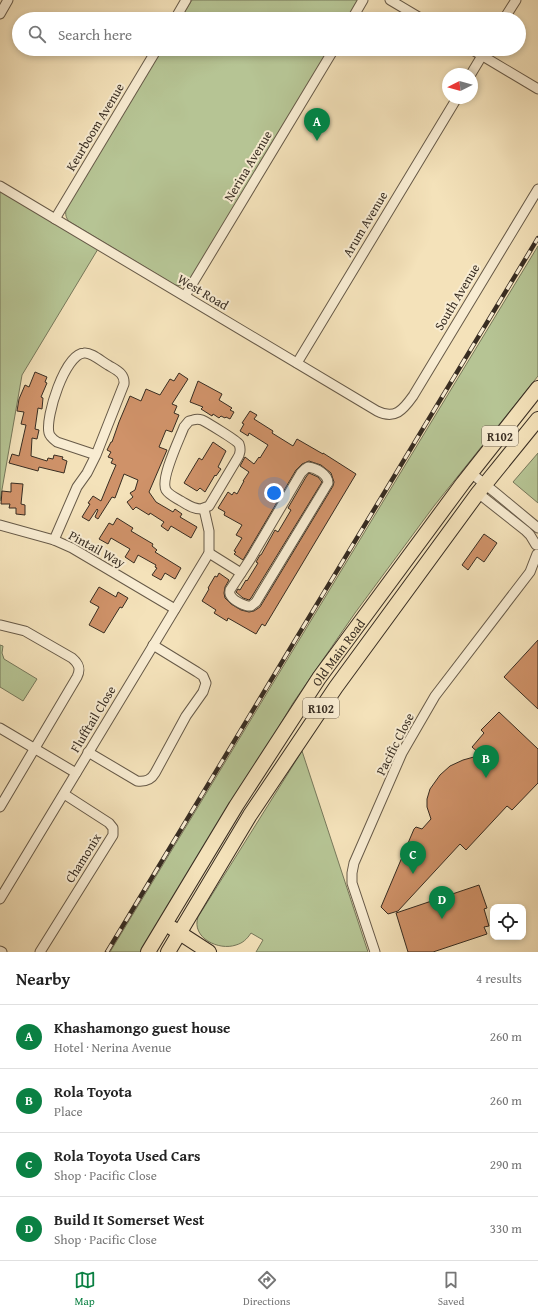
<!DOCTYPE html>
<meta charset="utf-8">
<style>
body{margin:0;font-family:"Gentium Book Plus",serif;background:#f6f6f6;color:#222}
.controls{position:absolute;right:12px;bottom:12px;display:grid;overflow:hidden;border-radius:8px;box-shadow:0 2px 6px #0003}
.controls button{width:36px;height:36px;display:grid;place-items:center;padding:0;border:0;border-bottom:1px solid #e0e0e0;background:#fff;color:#222;font:20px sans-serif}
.compass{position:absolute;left:442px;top:68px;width:36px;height:36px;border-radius:50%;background:#fff;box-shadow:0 2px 6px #0003;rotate:264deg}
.you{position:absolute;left:274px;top:493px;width:14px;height:14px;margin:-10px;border:3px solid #fff;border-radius:50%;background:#1a73e8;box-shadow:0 0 0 6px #1a73e833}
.badge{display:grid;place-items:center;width:26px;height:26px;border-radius:50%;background:#0b8043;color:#fff;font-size:13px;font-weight:700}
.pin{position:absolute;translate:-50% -33px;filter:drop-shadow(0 1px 2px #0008)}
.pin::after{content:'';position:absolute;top:21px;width:14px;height:12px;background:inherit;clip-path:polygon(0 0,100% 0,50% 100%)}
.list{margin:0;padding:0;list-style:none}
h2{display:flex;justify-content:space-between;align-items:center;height:52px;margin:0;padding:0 16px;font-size:17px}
h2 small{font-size:13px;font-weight:400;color:#767676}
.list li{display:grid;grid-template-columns:26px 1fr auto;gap:12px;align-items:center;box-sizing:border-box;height:64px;padding:0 16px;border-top:1px solid #e0e0e0}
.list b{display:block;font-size:15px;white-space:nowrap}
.list p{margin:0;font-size:13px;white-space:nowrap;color:#767676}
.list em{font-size:13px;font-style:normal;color:#767676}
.icon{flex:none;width:22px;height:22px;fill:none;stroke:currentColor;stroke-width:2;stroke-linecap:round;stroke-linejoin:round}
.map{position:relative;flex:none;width:538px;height:952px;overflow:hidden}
.search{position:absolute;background:#fff;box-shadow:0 2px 6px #0003;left:12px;right:12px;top:12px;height:44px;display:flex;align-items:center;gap:10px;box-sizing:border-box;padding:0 14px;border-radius:22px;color:#767676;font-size:15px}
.sheet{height:308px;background:#fff}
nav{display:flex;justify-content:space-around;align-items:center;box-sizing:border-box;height:56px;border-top:1px solid #e0e0e0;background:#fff;font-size:11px;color:#767676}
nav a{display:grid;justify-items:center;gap:2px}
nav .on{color:#0b8043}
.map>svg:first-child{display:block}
.green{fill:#b6c494;stroke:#77785b}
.building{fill:#cf9269;stroke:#382d22}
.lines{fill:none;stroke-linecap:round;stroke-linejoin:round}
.street-casing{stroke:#675a48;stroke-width:11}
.primary-casing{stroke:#382d22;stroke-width:16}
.street{stroke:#f8ecd2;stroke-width:9}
.primary{stroke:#f4e2ba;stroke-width:14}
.rail-casing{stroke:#382d22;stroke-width:4.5}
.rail{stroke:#f8ecd2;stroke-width:3;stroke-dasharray:9;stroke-linecap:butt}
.labels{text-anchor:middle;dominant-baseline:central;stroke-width:4;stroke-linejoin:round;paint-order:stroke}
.shield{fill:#f8ecd2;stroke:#726657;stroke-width:1}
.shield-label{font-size:12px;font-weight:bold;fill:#382d22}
.street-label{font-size:13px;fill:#382d22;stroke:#f8ecd2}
</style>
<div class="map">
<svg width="538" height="952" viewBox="0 0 538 952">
<rect width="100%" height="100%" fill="#f4e2ba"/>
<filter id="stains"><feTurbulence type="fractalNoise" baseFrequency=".005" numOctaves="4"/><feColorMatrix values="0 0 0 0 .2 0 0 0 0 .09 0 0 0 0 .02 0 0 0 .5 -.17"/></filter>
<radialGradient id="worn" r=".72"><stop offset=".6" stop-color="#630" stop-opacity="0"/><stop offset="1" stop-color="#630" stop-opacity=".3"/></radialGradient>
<g class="green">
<polygon points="192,0 358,0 347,19 180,19"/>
<path d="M162,49h167l-140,233 -7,4 -7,-1 -105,-63c-4,-3 -5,-8 -4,-13z"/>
<polygon points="0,191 98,249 22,375 0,501"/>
<polygon points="538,246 538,376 434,506 355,613 293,703 144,952 110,952"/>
<polygon points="538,453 538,503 513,482"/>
<polygon points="0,645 3,646 2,653 4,659 37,679 23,701 0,687"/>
<path d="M302,751l66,201h-112l7,-12 -12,-7c-4,6 -8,10 -15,12 -17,6 -45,-7 -38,-28z"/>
</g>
<g class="building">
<polygon points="35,372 47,377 45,382 47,383 41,397 43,398 42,409 38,408 35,429 39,430 37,439 32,438 31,456 47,461 48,458 53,459 54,455 63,457 62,459 67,461 64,473 39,467 38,471 9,463 12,454 19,456 26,425 21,424 24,412 17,411 19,399 25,385 29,387"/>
<polygon points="179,373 188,379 172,404 177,406 174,413 179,415 172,432 166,430 159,447 167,450 149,492 156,502 173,512 175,509 182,514 180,517 197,527 191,538 171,526 168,531 161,526 164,522 150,513 149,515 136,507 133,510 127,502 133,497 130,493 135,490 138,480 124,474 115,498 112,497 98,519 95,517 98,510 97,509 89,521 82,517 90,504 88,503 93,496 101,501 110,479 116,465 111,463 113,459 108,457 111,452 107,450 111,442 112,442 119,422 130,396 141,401 146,389 160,395 170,379 174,381"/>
<polygon points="198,381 222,394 219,400 232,408 230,410 234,412 230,419 226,417 225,418 221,416 219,418 213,414 212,416 201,409 203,407 190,402"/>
<polygon points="250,411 257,415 254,419 273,431 272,433 293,446 297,439 323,454 323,453 356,474 265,626 262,624 256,634 228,618 227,621 214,613 216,610 202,601 209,589 208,588 215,576 217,577 219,573 229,580 225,587 224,593 225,598 231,604 241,610 249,612 254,611 260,607 333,486 334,482 331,473 321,465 309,461 302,464 296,470 243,560 234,554 236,552 234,551 242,538 236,535 242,525 224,515 225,512 218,508 228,492 232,495 234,492 237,494 244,481 243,481 249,472 240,466 245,457 254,464 259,457 260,458 268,445 249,433 248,436 240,431 244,424 242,423"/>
<polygon points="213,442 226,451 218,467 221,469 216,476 215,475 205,492 200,488 197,491 184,483 199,458 202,460"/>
<polygon points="309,473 318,477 322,482 251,598 249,600 243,598 236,592 238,589 240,590 246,580 247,581 258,563 256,562 260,555 261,555 275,530 278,532 291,510 288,508 306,477"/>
<polygon points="11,483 23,484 21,504 25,505 25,515 16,514 16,508 9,508 10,504 1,504 2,491 11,492"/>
<polygon points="117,518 133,528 131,531 153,544 152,546 157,550 155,552 181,568 175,579 165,573 161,580 152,575 157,568 155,567 156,565 138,555 134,563 125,557 130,549 111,538 108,544 99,539 109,523 113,525"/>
<polygon points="484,534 497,543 484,562 477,557 468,570 462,565"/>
<polygon points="99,587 116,597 118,592 128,598 122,608 120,607 104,633 89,625 99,607 90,602"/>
<polygon points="538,640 538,709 504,677"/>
<polygon points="499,712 538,749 538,783 512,810 507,806 466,850 460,844 398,911 388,914 381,907 414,829 416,827 422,829 431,819 427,807 427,799 430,789 440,775 450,766 463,760 481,755 472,747 484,733 481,730"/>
<polygon points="479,885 487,908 484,909 489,926 484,927 487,934 433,952 408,952 396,913"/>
</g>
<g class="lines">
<g class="street-casing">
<g id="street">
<polyline points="390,0 422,19"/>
<polyline points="0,14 8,0"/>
<polyline points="175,19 186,0"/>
<polyline points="352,19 363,0"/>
<polyline points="504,19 516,0"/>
<polyline points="471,49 538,89"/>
<polyline points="471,74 486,49"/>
<path d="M0,186l377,225c18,9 26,-1 36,-15l125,-207"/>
<polyline points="55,219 157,49"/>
<polyline points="185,296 334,49"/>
<polyline points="297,363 457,98"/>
<path d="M193,420c3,-1 6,-1 9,0 6,3 34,20 37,24 2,5 1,11 -2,15l-28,47 -8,3c-8,0 -13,-4 -20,-8 -5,-3 -12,-6 -15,-11 -6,-11 13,-50 18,-63l5,-6z"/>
<path d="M308,467c8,1 20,7 20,16l-72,119 -5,4c-5,1 -17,-5 -20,-10 -2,-2 -1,-4 -1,-6l21,-32 50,-85 4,-4z"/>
<polyline points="471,473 497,494 538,528"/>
<polyline points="478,493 526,531 530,535 536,545"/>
<polyline points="0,525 54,540 72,548 175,609"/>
<path d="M54,540l23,-53 10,-14 9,-18 28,-71c1,-11 -8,-14 -16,-19 -7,-4 -17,-13 -24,-12 -19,1 -39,64 -35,80 1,4 4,6 8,9l39,13"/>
<polyline points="209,553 241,573"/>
<polyline points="0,728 76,773"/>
<path d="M88,752l49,29c9,1 14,-1 18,-8l31,-57 17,-24 3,-9 -3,-7 -6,-4 -44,-27"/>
<path d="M0,807l77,-130c4,-8 2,-13 -5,-19l-47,-27 -24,-6"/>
<polyline points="0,899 209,553 209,531 204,509"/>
<polyline points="0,951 2,952"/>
<polyline points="40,952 113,835 113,828 109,823 64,794"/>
<polyline points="375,952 352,883 352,873 354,863 402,753 435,696 530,572 537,554"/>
</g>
</g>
<g class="primary-casing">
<g id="primary">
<polyline points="172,928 209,952"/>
<path id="s1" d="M148,952l88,-146 83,-128 144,-195 75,-95"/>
<polyline points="168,952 250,815 336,687 478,493 538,419"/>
</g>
</g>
<use href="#street" class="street"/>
<use href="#primary" class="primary"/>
<g class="rail-casing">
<polyline id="rail" points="107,952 538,238"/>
</g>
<use href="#rail" class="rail"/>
</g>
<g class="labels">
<g class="shield">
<rect x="482" y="426" width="36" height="20" rx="3"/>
<rect x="303" y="698" width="36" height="20" rx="3"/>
</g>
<g class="shield-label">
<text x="500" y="436">R102</text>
<text x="321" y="708">R102</text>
</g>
<g class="street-label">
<text transform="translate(95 127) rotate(-59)">Keurboom Avenue</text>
<text transform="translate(248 166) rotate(-59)">Nerina Avenue</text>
<text transform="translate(365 224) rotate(-59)">Arum Avenue</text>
<text transform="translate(203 292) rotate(31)">West Road</text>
<text transform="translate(457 297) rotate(-59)">South Avenue</text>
<text transform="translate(97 549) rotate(29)">Pintail Way</text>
<text stroke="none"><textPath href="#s1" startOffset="355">Old Main Road</textPath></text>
<text transform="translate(93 719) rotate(-59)">Flufftail Close</text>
<text transform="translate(395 744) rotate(-63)">Pacific Close</text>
<text transform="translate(83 858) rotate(-58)">Chamonix</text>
</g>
</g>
<rect width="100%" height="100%" filter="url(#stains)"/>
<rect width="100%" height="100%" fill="url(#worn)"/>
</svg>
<div class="controls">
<button><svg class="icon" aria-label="locate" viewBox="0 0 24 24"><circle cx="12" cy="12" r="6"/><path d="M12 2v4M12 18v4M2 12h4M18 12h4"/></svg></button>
</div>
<svg class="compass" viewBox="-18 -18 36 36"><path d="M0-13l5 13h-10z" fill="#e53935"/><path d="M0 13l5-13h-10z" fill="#767676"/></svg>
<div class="you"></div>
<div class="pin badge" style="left:317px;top:141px">A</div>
<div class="pin badge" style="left:486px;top:778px">B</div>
<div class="pin badge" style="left:413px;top:874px">C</div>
<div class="pin badge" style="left:442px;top:919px">D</div>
<div class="search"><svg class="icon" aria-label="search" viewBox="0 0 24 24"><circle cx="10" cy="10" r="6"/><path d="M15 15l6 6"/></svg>Search here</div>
</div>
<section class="sheet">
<h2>Nearby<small>4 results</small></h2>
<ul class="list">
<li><span class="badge">A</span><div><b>Khashamongo guest house</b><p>Hotel · Nerina Avenue</p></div><em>260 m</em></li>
<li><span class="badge">B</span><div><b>Rola Toyota</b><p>Place</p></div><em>260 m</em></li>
<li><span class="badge">C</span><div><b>Rola Toyota Used Cars</b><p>Shop · Pacific Close</p></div><em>290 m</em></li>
<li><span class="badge">D</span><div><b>Build It Somerset West</b><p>Shop · Pacific Close</p></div><em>330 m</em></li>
</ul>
</section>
<nav>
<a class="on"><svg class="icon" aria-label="map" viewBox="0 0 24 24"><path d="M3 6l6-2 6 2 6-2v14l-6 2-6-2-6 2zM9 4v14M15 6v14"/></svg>Map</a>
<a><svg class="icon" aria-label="directions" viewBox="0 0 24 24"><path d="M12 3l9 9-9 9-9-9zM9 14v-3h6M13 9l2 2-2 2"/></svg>Directions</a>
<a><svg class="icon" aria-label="saved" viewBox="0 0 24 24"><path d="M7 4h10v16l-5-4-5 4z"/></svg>Saved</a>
</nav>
